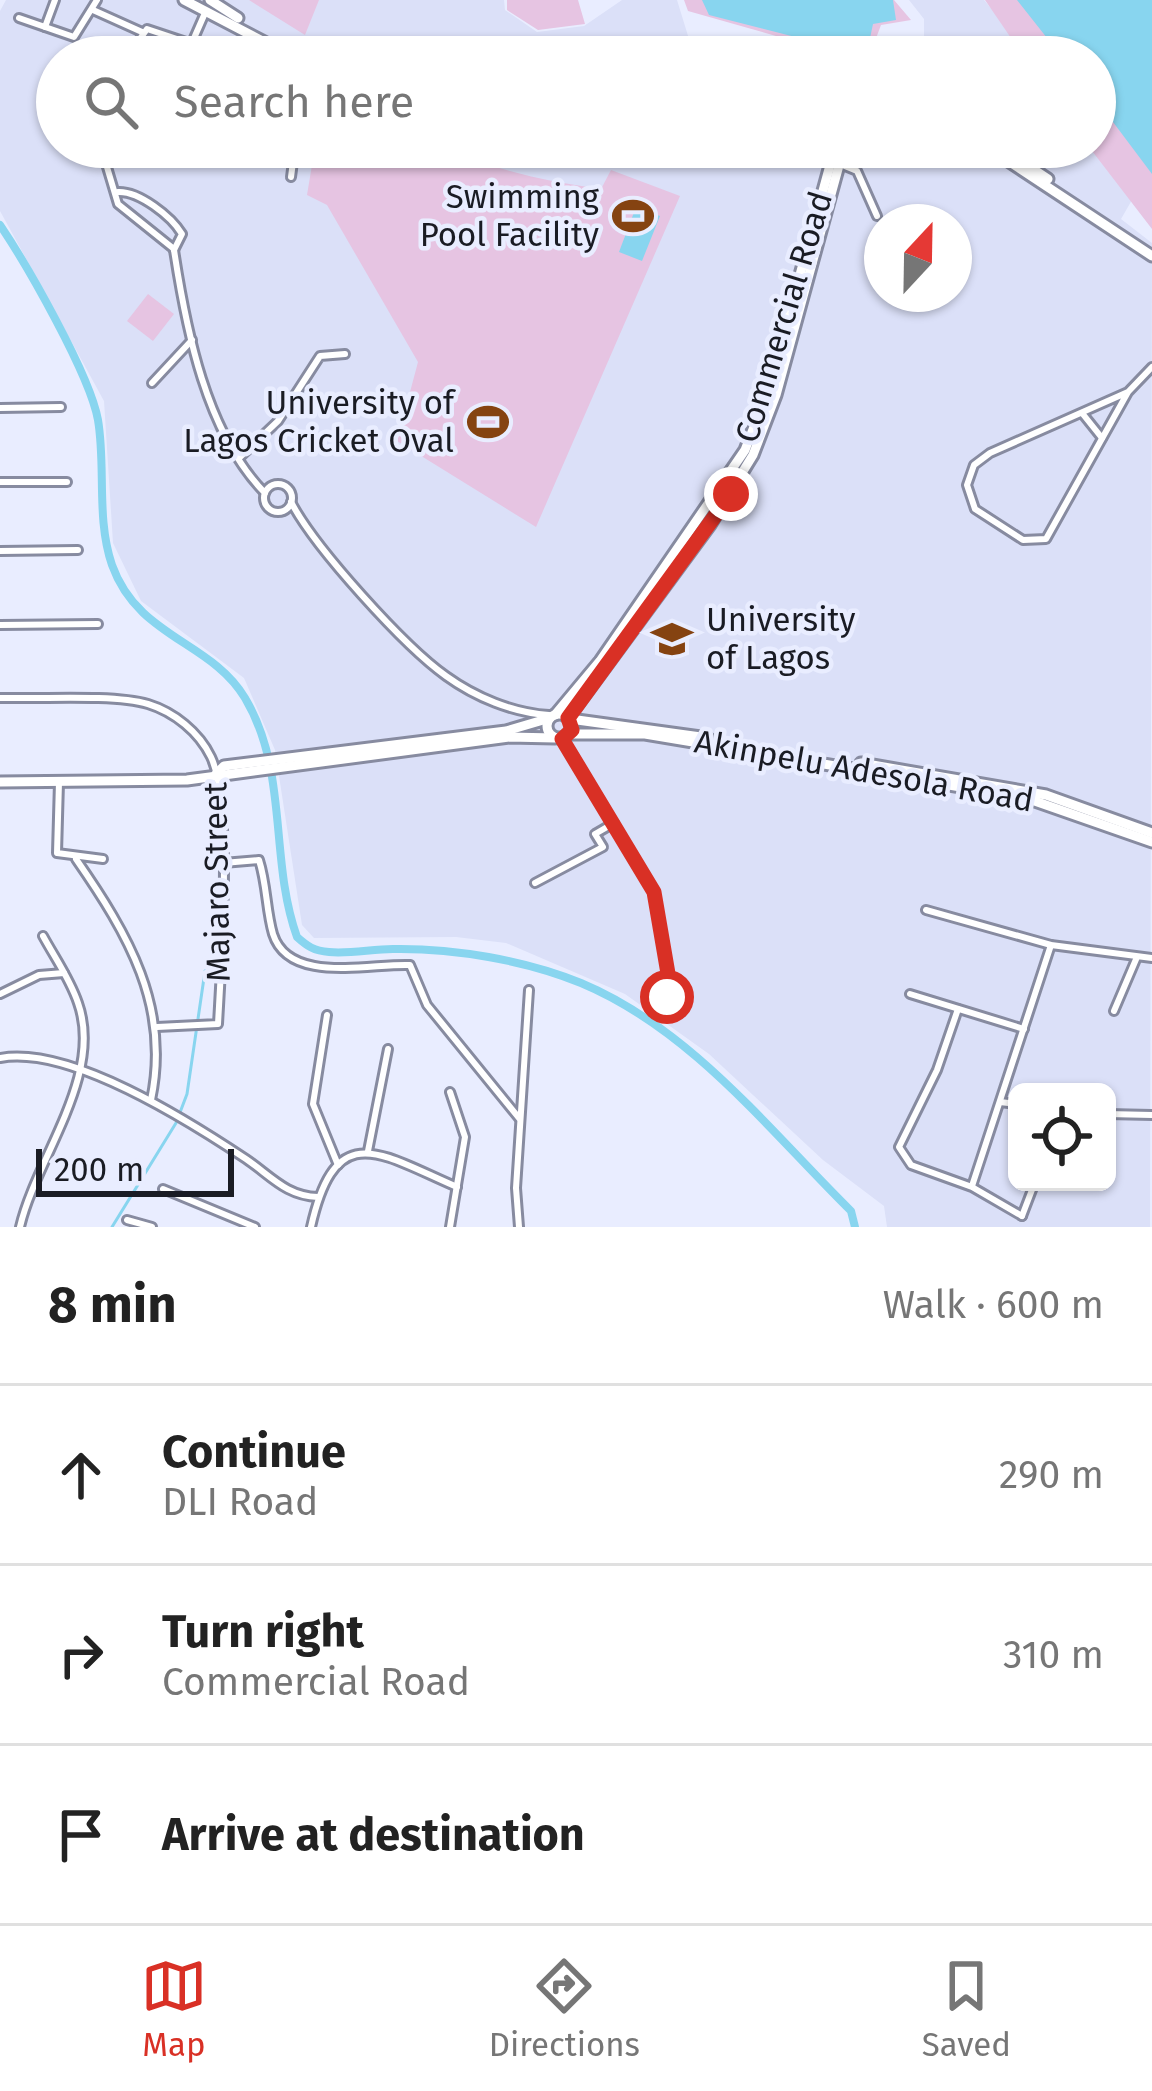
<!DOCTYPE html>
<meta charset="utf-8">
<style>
body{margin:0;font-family:"Fira Sans",sans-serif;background:#f6f6f6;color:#222}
.controls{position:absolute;right:36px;bottom:36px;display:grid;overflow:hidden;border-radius:18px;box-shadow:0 3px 9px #0004}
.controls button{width:108px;height:108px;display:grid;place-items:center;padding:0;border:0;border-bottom:3px solid #e0e0e0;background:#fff;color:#222;font:60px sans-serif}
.compass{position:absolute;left:864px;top:204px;width:108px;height:108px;border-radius:50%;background:#fff;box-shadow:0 3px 9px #0004;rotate:22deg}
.scale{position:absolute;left:36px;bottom:30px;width:198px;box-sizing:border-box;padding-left:12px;border:6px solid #1a1c24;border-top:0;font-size:33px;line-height:42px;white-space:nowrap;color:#1a1c24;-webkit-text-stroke:9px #e9edff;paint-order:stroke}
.stop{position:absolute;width:36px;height:36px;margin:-27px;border:9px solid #d93025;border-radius:50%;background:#fff}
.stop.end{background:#d93025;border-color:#fff;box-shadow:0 3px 12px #0008}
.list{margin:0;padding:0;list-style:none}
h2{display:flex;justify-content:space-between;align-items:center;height:156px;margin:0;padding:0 48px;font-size:51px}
h2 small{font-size:39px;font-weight:400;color:#767676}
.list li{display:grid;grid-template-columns:78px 1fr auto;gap:36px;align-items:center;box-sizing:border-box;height:180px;padding:0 48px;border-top:3px solid #e0e0e0}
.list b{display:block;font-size:45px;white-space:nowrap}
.list p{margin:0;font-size:39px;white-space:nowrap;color:#767676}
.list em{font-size:39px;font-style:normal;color:#767676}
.icon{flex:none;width:66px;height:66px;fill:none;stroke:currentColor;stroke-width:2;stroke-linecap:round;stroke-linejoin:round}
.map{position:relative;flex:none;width:1152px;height:1227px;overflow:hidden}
.search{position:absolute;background:#fff;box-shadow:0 3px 9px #0004;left:36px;right:36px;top:36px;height:132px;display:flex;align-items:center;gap:30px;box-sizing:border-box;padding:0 42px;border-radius:66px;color:#767676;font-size:45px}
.sheet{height:696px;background:#fff}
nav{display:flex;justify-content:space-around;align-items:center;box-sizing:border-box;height:168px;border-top:3px solid #e0e0e0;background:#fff;font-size:33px;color:#767676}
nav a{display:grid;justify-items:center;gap:6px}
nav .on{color:#d93025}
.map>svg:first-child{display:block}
.built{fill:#dbe0f8;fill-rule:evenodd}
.green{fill:#e6c4e2}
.water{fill:#88d5ef}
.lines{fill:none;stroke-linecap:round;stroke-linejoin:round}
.stream{stroke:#88d5ef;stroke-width:3}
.canal{stroke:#88d5ef;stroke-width:8}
.street-casing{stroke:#878ba0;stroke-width:12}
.secondary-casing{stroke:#878ba0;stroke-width:15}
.street{stroke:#fff;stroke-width:6}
.secondary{stroke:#fff;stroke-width:9}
.route{stroke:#d93025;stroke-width:15}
.labels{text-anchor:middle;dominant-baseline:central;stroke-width:9;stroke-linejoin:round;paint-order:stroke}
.poi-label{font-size:33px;fill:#1a1c24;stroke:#e9edff;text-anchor:end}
.street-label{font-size:33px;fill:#1a1c24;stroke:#e9edff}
</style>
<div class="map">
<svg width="1152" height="1227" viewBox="0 0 1152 1227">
<rect width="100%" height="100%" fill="#e9edff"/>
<g class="built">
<path d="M6,0h498l1,10 32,22 47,-6 38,-26h55l16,52 30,5h-666v90h1038l41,46 -15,26 31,24 -2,984h-263l-3,-21 -61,-46 -114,-106 -84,-60 -119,-51 -50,-6 -142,1 -12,-13 -27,-175 -31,-72 -103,-77 -28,-58 -9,-142 -104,-190v-200zM882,222h72v72h-72zM1017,1092h90v90h-90z"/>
<polygon points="909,0 984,0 1032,57 924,57 924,19"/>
</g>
<g class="green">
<polygon points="249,0 319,0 305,35"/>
<polygon points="507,0 578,0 585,24 538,30 507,10"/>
<polygon points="684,0 894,0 911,20 881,25 869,57 811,57 790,40 688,11"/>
<polygon points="985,0 1152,0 1152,229 1089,147 1095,147 1095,57 1024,57"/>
<path d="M315,147h157l-3,10c40,17 89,26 132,32l10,-19 69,26 -144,331 -139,-86 21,-79 -91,-157 -20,-10z"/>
<polygon points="148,294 174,314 153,341 127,321"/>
</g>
<g class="water">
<polygon points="702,0 893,0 896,20 873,24 866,57 830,57 811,41 709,15"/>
<polygon points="1017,0 1152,0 1152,174 1095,98 1095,57 1062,57"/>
<polygon points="636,207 660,216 642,261 619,252"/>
</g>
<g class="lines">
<polyline class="stream" points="112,1227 176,1123 187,1094 205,971"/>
<path class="canal" d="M0,225c27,40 90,150 98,195 8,47 -2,98 14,145 26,73 99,76 133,133 44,74 24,161 52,239 10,9 17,14 32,15 21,2 43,-3 64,-3 60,-1 132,11 188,34 110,46 187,146 270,228l4,16"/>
<g class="street-casing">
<g id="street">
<polyline points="93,10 142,32"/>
<polyline points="19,18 74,37 97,0"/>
<polyline points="45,27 55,0"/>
<polyline points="191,45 205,13"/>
<polyline points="127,57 147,29 231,57"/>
<polyline points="51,119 50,126 57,131"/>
<polyline points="101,147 118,204 174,249"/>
<polyline points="840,164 857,171 877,216"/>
<polyline points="291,177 295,147"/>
<path d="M118,192c21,-1 53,24 64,42l-8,16"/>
<path d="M174,250c12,79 32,183 91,243"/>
<polyline points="152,383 192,340"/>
<polyline points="1128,392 990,453 974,465 967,485 975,509 1023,540 1046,539 1128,392 1152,367"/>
<polyline points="0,408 61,407"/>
<polyline points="1082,413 1102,438"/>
<polyline points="239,458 278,421 320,356 345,354"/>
<polyline points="0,482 67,482"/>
<circle cx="278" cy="498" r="14"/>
<path d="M291,502c24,46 113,144 155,174 29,21 67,37 103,39"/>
<polyline points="0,551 78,550"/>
<polyline points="0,625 98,624"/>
<path d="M0,698c39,1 114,-4 148,6 26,8 51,28 63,53 22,46 10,210 7,267l-61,3"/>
<polyline points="563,739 654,892 671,991"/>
<polyline points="59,782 57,853 103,859"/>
<path d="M76,859c52,75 95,148 75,241"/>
<path d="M223,863l36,-3c8,25 7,50 14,74 16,51 98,29 137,31l17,40 92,113"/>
<polyline points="535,883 603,847 595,834 614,823"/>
<polyline points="926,910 1051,945 1152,958"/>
<circle cx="673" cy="997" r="6"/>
<polyline points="0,994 39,975 64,973"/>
<polyline points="910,994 1024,1029"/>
<polyline points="958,1009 937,1070 899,1147 911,1165 972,1187 1022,1216"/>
<polyline points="1114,1011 1137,957"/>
<polyline points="327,1015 313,1104 338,1165"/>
<path d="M0,1058c70,-13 189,63 246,101 25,17 40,37 72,38"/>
<polyline points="450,1092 465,1137 450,1227"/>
<polyline points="1000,1102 1017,1104"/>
<polyline points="1107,1114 1152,1115"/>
<polyline points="368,1151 388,1049"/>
<polyline points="972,1186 1051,945"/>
<polyline points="163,1189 255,1227"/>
<polyline points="1022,1216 1035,1182"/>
<polyline points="127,1220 152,1227"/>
<path d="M20,1227c16,-69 84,-151 58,-224 -8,-24 -23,-45 -35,-67"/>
<path d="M311,1227c25,-110 69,-73 146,-40"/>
<polyline points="519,1227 516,1188 529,990"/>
</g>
</g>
<g class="secondary-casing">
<g id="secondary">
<polyline points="184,0 293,57"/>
<polyline points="210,0 238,18"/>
<polyline points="987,147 1152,256"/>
<polyline points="1000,147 1048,179"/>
<circle cx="559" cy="726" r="12"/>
<polyline points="555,715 600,661 745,450 769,388 835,147"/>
<polyline points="568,718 710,525 753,455 776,395 844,147"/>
<polyline points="570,719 708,738"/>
<polyline points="569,734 645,734 1026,798 1152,842"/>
<polyline points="861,763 1046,795 1152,833"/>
<polyline points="216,774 224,766 506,731 550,718"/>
<polyline points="0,782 187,780 509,737 555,738"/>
</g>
</g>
<use href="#street" class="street"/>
<use href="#secondary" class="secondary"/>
</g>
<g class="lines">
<polyline class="route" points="667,997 671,991 654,892 562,739 572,730 568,718 731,494"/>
</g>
<defs>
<g id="stadium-bare" transform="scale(3.24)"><path d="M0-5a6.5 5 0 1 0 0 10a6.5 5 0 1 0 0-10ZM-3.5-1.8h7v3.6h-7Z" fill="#854311" stroke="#e9edff" stroke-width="2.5" paint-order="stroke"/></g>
<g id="university-bare" transform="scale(3.24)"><path d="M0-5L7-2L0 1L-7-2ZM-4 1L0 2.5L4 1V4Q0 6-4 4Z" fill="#854311" stroke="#e9edff" stroke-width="2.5" paint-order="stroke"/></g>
</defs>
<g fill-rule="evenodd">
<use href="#stadium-bare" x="633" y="216"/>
<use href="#stadium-bare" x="488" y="422"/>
<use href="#university-bare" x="672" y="639"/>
</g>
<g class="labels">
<g class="poi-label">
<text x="599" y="197">Swimming<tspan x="599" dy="38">Pool Facility</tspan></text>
<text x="454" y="403">University of<tspan x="454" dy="38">Lagos Cricket Oval</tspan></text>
<text x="706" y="620" text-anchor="start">University<tspan x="706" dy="38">of Lagos</tspan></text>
</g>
<g class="street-label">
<text transform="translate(784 317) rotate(-73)">Commercial Road</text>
<text transform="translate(864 771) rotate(10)">Akinpelu Adesola Road</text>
<text transform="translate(217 882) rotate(-91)">Majaro Street</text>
</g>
</g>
</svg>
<div class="controls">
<button><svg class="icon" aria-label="locate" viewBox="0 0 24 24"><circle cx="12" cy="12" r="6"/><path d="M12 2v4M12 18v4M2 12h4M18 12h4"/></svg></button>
</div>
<svg class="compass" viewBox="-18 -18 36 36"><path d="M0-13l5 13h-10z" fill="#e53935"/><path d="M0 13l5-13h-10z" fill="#767676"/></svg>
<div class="scale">200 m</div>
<div class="stop" style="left:667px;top:997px"></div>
<div class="stop end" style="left:731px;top:494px"></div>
<div class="search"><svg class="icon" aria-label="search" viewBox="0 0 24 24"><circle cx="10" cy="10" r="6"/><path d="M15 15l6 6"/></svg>Search here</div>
</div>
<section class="sheet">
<h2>8 min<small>Walk · 600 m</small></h2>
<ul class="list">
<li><svg class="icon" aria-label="ahead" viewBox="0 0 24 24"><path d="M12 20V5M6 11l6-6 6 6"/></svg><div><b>Continue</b><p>DLI Road</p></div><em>290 m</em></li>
<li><svg class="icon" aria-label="right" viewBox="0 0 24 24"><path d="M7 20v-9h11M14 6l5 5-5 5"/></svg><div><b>Turn right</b><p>Commercial Road</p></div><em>310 m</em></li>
<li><svg class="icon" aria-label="arrive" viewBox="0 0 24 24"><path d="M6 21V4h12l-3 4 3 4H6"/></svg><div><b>Arrive at destination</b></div></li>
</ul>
</section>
<nav>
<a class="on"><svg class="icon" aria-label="map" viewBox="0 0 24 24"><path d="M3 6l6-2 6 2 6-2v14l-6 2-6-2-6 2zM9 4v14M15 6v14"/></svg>Map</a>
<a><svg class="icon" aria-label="directions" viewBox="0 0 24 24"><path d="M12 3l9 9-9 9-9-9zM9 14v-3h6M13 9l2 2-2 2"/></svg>Directions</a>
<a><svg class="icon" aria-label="saved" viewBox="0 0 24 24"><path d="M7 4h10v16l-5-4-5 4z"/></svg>Saved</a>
</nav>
